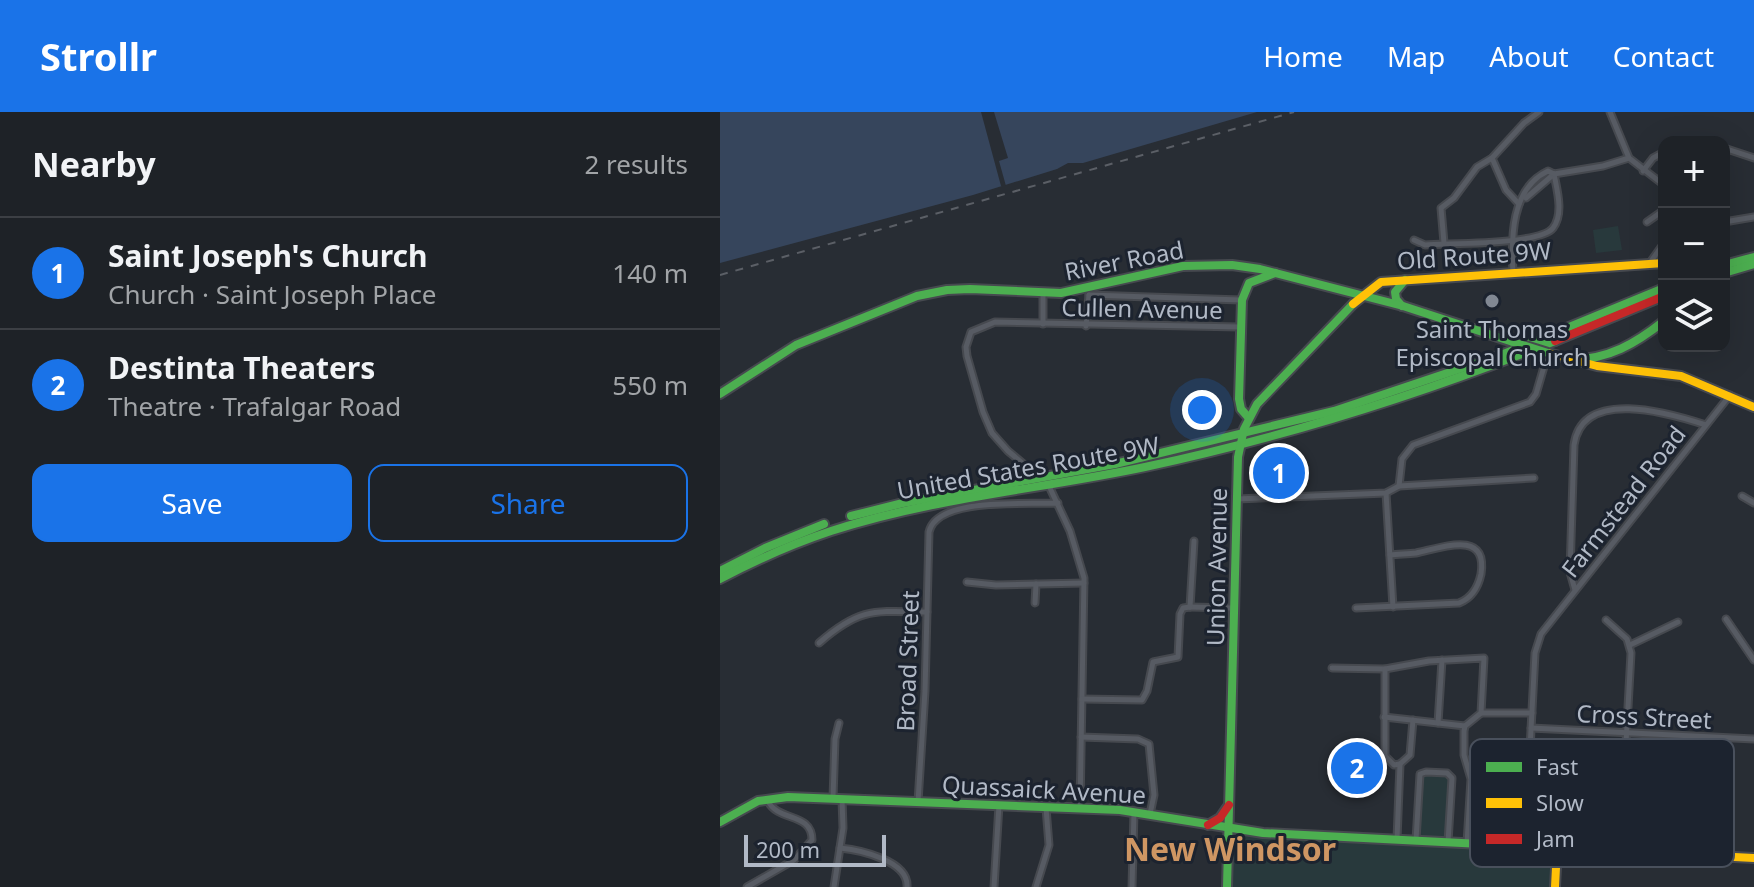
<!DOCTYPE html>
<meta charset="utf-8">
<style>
body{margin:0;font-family:"Noto Sans",sans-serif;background:#262a2f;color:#f1f3f6}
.controls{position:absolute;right:24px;top:24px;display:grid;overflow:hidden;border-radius:16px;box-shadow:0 8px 32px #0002}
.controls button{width:72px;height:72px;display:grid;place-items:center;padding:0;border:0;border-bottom:2px solid #3c3f44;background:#1e2227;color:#f1f3f6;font:40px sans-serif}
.scale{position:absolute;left:24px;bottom:20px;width:142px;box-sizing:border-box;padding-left:8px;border:4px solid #b1b9c6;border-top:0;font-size:22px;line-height:28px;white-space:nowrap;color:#b1b9c6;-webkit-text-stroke:6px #1c232f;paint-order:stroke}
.you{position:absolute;left:482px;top:298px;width:28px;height:28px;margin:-20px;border:6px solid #fff;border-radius:50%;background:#1a73e8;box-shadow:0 0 0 12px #1a73e833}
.badge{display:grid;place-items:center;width:52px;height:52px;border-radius:50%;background:#1a73e8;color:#fff;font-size:26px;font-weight:700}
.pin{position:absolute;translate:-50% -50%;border:4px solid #fff;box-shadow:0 2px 8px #0006}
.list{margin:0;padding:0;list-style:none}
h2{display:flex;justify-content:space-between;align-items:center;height:104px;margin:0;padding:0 32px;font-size:34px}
h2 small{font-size:26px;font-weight:400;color:#a1a4a7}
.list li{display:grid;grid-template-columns:52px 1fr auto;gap:24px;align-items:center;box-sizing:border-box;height:112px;padding:0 32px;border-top:2px solid #3c3f44}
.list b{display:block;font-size:30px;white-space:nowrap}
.list p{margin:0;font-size:26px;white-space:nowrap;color:#a1a4a7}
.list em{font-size:26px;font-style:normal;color:#a1a4a7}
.actions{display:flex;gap:16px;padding:24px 32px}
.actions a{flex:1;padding:18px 0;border:2px solid #1a73e8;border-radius:16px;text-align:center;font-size:28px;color:#1a73e8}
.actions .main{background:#1a73e8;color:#fff}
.icon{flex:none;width:44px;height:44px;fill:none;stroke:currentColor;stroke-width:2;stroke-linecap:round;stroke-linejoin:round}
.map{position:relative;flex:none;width:1034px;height:775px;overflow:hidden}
header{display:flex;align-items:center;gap:48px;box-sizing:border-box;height:112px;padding:0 40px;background:#1a73e8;color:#fff}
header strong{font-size:38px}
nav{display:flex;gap:44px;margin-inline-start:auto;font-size:28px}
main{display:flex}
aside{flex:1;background:#1e2227}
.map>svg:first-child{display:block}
.green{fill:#28393c}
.water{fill:#36455c}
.pier{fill:#282d34}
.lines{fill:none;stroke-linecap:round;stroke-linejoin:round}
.street-casing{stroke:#46494f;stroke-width:9}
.fast-casing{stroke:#46494f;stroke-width:12}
.slow-casing{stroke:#46494f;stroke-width:12}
.jam-casing{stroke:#46494f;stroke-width:12}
.street{stroke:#575b63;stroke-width:5}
.fast{stroke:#4caf50;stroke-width:8}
.slow{stroke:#ffc107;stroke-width:8}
.jam{stroke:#c62828;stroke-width:8}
.rail{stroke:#5b5f66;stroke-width:2;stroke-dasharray:8 8;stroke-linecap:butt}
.fast-bridge-casing{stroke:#46494f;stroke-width:12;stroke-linecap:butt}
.fast-bridge{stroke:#4caf50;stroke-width:8}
.poi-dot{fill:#818893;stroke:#1c232f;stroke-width:3}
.labels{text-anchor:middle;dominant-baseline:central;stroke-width:6;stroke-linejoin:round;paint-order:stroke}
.street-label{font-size:24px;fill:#b1b9c6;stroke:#1c232f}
.poi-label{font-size:24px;fill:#b1b9c6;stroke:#1c232f}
.district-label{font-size:32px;font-weight:bold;fill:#cf9663;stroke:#1c232f}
.key{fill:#1c232f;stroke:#49505c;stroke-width:2}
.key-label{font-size:22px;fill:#b1b9c6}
</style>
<header>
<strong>Strollr</strong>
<nav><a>Home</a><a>Map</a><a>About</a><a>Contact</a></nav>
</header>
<main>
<aside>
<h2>Nearby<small>2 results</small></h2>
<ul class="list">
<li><span class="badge">1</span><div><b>Saint Joseph's Church</b><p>Church · Saint Joseph Place</p></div><em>140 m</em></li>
<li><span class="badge">2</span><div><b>Destinta Theaters</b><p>Theatre · Trafalgar Road</p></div><em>550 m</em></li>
</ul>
<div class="actions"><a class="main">Save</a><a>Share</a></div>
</aside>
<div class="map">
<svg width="1034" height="775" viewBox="0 0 1034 775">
<rect width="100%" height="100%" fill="#282d34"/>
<g class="green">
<polygon points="898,114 902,138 876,141 873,118"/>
<polygon points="700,662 731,662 729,731 837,736 835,775 507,775 509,716 696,729"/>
</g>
<polygon class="water" points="0,0 537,0 363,51 348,51 337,57 253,83 0,151"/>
<polygon class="pier" points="261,0 274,0 288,46 279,49 286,74 281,74"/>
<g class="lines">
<g class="street-casing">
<g id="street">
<polyline points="890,0 909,46 944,73"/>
<polyline points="1004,36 1034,46"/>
<polyline points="772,46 786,78 799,92"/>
<polyline points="923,59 933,46 944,40"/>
<polyline points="806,86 834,62"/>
<polyline points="927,110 944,98"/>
<polyline points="1004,110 1034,105"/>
<path d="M694,128l11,5c25,-2 115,0 128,-17 11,-14 4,-38 1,-54"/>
<polyline points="724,131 721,96 734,86 757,55 772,46 804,11 819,0"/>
<polyline points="929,152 944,131"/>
<path d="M793,161c-2,-35 -2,-85 35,-102l6,3 49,-8 26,-8"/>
<polyline points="369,183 521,188"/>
<polyline points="323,212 323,181"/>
<polyline points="366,214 369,183"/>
<polyline points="319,365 288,339 272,321 263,300 247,244 246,235 251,220 275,210 520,215"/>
<polyline points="329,374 350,419 364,466 360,697"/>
<polyline points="679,374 682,347 693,333 810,290 816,282 828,241"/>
<polyline points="666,381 673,495"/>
<polyline points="1022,384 1034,391"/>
<polyline points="517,387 666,381 679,374 814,366"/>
<polyline points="247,470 276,473 364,471"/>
<path d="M855,478l-5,-18 4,-127c8,-58 95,-32 132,-20"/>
<polyline points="315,491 316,472"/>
<polyline points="470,495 474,429"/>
<polyline points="470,495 513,496"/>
<path d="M636,496l103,-5c13,-5 19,-15 22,-29 7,-45 -40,-26 -65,-21 -9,1 -17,1 -26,2"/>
<polyline points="1006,507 1034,548"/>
<polyline points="886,508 907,527 911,541 900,739"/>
<path d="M99,531c41,-36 56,-32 108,-31"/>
<polyline points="910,533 958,510"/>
<polyline points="612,556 665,557 709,549 764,546 761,601 745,614 744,619 744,643 751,667 747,731"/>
<polyline points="665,557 665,644 674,653 680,652"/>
<polyline points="362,587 422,588 427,579 433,550 458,545 460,502 463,496 470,495"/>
<polyline points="761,601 812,601"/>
<polyline points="664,605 745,614"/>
<polyline points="718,611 722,548"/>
<polyline points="811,616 1034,627"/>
<polyline points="361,625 418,627 429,632 434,683 430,702"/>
<polyline points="680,652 690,643 693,608"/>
<polyline points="113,686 115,627 119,611"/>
<path d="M198,690l7,-111 4,-159c8,-36 100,-27 129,-29"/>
<polyline points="677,727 680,652"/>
<polyline points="696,728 700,662 706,660 727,661 732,666 728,730"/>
<polyline points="805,733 815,541 821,522 1010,283"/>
<path d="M120,736c21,2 69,13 67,39"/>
<path d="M27,775l47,-27 18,-20c0,-28 -34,-18 -44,-39"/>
<polyline points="114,775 123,716 122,687"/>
<polyline points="274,775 279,693"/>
<polyline points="316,775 329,733 326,696"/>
<polyline points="412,775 414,700"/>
</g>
</g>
<g class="fast-casing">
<g id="fast">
<polyline points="1004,153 1034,145"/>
<polyline points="1004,161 1034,152"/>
<polyline points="682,194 676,187 675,180 685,168"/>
<path d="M851,248c38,-1 64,-16 93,-39"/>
<polyline points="0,282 76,233 197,184 227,178 250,177 341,181 463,154 512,153 540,157 683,194 793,230"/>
<polyline points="528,305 521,297 519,287 522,188 529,171 555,161"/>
<polyline points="131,404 183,391 395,352 614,299 781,243 944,176"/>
<polyline points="0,459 45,436 104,412"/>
<path d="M0,467c36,-19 72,-35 111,-48 101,-33 210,-42 314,-64 140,-30 277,-73 410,-126"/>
<polyline points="0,710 38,689 68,685 400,698 543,721 781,733"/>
<polyline points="507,775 518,345 524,317 537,292 633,192"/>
</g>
</g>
<g class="slow-casing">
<g id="slow">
<polyline points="633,192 661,170 944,151"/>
<polyline points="828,241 877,254 961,264 1034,295"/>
<polyline points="781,733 1034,746"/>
<polyline points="835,775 837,736"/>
</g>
</g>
<g class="jam-casing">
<g id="jam">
<polyline points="835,229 944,184"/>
<polyline points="488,713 500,706 509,693"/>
</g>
</g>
<use href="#street" class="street"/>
<use href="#fast" class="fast"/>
<use href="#slow" class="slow"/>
<use href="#jam" class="jam"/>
<polyline class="rail" points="0,163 574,0"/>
<g class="fast-bridge-casing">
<polyline id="fast-bridge" points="793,230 828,241"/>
</g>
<use href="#fast-bridge" class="fast-bridge"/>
</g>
<circle class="poi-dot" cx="772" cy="189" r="8"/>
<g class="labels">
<g class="street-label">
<text transform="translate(754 143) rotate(-4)">Old Route 9W</text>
<text transform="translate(404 148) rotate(-11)">River Road</text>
<text transform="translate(422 196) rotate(1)">Cullen Avenue</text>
<text transform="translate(308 355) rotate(-10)">United States Route 9W</text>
<text transform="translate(903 389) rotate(-52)">Farmstead Road</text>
<text transform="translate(496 455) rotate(-89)">Union Avenue</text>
<text transform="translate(187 549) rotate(-88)">Broad Street</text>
<text transform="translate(924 604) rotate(3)">Cross Street</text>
<text transform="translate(324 677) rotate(3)">Quassaick Avenue</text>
</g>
<g class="poi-label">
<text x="772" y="216">Saint Thomas<tspan x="772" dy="28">Episcopal Church</tspan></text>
</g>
<g class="district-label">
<text x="510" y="736">New Windsor</text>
</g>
</g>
<rect x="750" y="627" width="264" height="128" rx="12" class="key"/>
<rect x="766" y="650" width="36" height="10" fill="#4caf50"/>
<rect x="766" y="686" width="36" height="10" fill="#ffc107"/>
<rect x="766" y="722" width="36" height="10" fill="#c62828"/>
<g class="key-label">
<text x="816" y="663">Fast</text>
<text x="816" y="699">Slow</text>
<text x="816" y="735">Jam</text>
</g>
</svg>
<div class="controls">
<button>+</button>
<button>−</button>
<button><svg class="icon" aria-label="layers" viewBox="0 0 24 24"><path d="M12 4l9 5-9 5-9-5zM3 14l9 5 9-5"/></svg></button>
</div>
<div class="scale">200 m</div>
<div class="you"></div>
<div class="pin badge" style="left:559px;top:361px">1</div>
<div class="pin badge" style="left:637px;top:656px">2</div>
</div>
</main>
